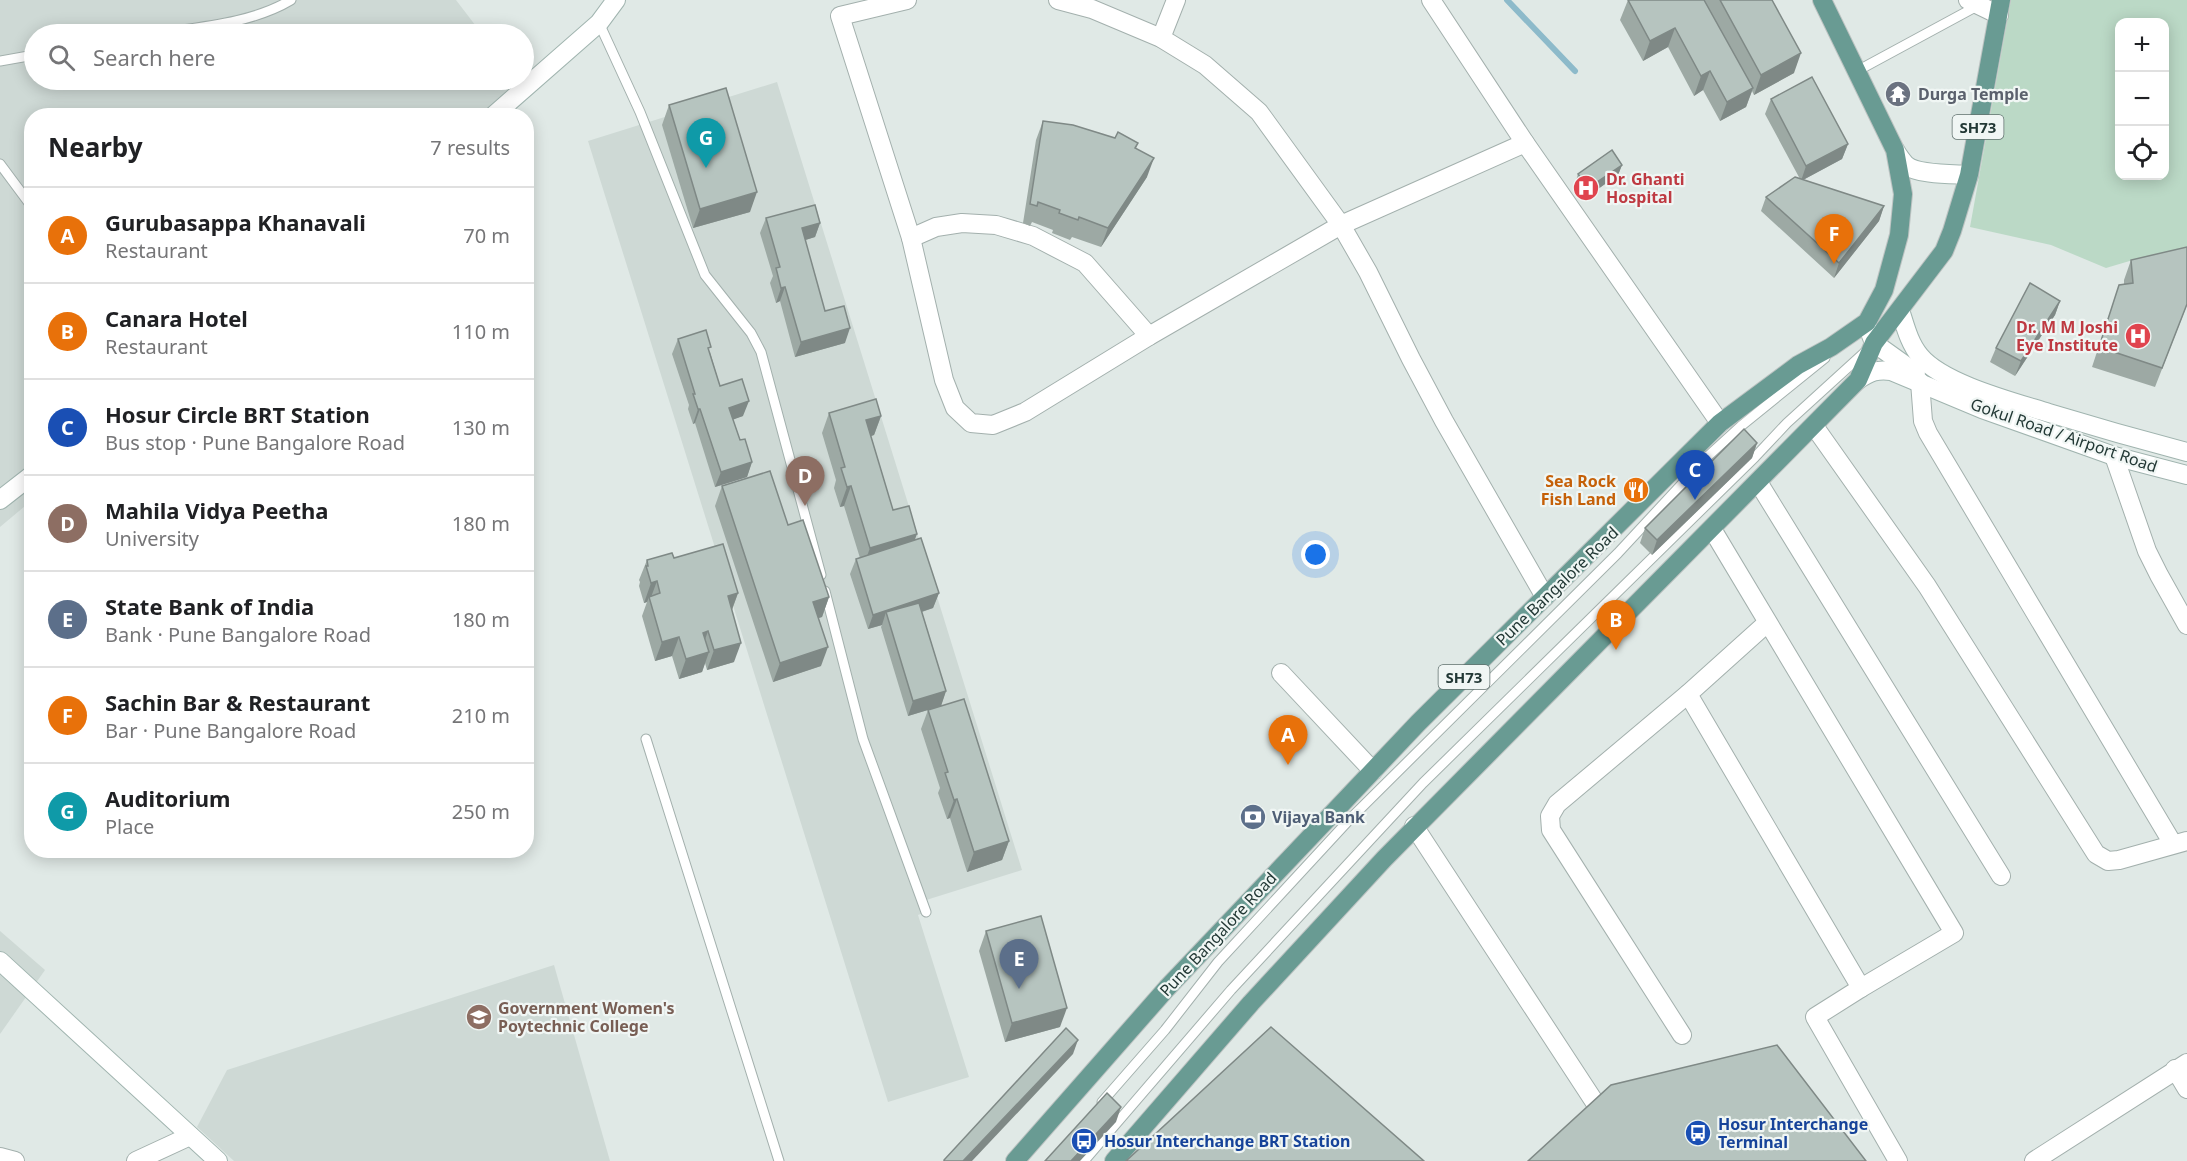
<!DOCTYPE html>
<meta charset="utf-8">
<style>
body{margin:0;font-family:"Noto Sans",sans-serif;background:#f2f2f2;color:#202124}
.controls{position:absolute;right:18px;top:18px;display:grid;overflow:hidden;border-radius:12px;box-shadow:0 3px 15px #0003}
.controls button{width:54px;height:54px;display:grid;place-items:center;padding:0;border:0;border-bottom:2px solid #e0e0e0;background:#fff;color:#202124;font:30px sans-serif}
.you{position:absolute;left:1316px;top:555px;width:21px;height:21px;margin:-15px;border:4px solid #fff;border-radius:50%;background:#1a73e8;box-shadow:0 0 0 9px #1a73e833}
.badge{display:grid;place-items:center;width:39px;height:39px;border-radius:50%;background:#2563eb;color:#fff;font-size:20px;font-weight:700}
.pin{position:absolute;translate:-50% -50px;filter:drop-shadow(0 2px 3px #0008)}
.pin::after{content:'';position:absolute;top:32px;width:21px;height:18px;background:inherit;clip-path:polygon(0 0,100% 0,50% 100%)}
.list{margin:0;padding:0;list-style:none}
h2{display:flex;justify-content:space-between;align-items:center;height:78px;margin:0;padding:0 24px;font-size:26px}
h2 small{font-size:20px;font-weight:400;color:#757577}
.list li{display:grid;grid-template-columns:39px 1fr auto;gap:18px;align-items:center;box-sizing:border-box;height:96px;padding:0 24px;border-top:2px solid #e0e0e0}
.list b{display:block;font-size:22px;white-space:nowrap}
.list p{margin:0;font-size:20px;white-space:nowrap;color:#757577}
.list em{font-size:20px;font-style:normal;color:#757577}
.icon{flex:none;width:33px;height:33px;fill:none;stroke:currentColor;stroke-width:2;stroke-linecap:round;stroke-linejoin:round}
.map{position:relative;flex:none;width:2187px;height:1161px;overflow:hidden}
.search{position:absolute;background:#fff;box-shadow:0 3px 15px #0003;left:24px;top:24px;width:510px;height:66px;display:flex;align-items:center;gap:15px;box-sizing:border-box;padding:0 21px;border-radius:33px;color:#757577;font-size:22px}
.panel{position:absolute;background:#fff;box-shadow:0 3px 15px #0003;left:24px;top:108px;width:510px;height:750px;border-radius:24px}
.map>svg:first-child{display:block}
.built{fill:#ced9d5}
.green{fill:#bbd9c6;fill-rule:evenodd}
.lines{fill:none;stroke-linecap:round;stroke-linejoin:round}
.stream{stroke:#8dbaca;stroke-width:6}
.lane-casing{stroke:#a3b0ad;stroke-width:11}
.street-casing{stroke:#a3b0ad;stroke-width:20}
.secondary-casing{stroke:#a0b4af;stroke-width:20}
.primary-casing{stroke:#bdc3c2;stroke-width:20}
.lane{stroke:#fff;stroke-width:9}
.street{stroke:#fff;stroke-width:18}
.secondary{stroke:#fff;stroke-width:18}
.primary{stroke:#699b93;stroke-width:18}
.wall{fill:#9da9a4}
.shaded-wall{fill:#7f8986}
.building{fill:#b6c4bf;stroke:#7f8986;stroke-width:1.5}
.labels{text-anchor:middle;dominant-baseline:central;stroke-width:4.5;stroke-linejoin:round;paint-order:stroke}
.shield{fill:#f0f6f4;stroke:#60716e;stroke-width:1.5}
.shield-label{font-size:15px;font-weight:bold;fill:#223835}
.worship-label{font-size:16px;font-weight:bold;fill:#5b616d;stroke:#f0f6f4;text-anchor:start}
.health-label{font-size:16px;font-weight:bold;fill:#be3a42;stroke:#f0f6f4;text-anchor:start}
.street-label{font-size:16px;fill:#223835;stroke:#f0f6f4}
.food-label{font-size:16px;font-weight:bold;fill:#c56008;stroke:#f0f6f4;text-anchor:end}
.service-label{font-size:16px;font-weight:bold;fill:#4e5e75;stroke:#f0f6f4;text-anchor:start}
.education-label{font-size:16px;font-weight:bold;fill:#785e54;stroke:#f0f6f4;text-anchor:start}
.transit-label{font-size:16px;font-weight:bold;fill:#164399;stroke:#f0f6f4;text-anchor:start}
</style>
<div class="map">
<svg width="2187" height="1161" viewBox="0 0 2187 1161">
<rect width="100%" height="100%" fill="#e0e9e6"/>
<g class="built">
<polygon points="0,0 456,0 482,34 34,34 34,80 509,80 512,101 494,116 32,116 31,501 0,527"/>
<polygon points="777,82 1022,870 923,901 926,912 918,915 969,1077 888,1102 588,141"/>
<polygon points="0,931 45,970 0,1034"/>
<polygon points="554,965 610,1161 234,1161 197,1127 227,1070"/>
</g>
<path class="green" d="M2011,0h176v264l-44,-7 -37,11 -55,-23 -81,-18zM2120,22h44v154h-44z"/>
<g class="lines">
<polyline class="stream" points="1507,0 1575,71"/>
<g class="lane-casing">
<g id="lane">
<polyline points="599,23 640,112 705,275 751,333 761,352 821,575"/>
<path d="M153,34c45,-7 98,-10 138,-34"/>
<polyline points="0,61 34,55"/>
<polyline points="1857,71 1979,5"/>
<polyline points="0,164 32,207"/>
<polyline points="825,591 863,739 926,912"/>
<polyline points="646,739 779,1161"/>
<polyline points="1102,1102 1165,1030 1218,962 1350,819 1618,553 1707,457 1741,426 1825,358"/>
<polyline points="1084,1161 1231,990 1423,783 1755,457 1787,423 1865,352"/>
</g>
</g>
<g class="street-casing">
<g id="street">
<polyline points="907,0 840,16 911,238 944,380 955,408 971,423 993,425 1025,412 1149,336 1341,225 1525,143"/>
<polyline points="1058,0 1092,9 1161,38 1205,65 1259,112 1341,225 1368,272 1411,359 1444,421 1545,597"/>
<polyline points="1431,0 1525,143 1720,423"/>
<polyline points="1968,0 1999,15"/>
<polyline points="1161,38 1176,0"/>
<polyline points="911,238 936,227 962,223 996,225 1033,236 1085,263 1149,336"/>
<polyline points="1920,382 1923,421 1928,433 2173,844"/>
<polyline points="1814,426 1927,586 2096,854 2108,861 2119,860 2187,841"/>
<polyline points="2114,456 2147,551 2159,575 2187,625"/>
<polyline points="1758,482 2001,876"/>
<polyline points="1712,529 1954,933 1861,988"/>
<polyline points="1767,623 1688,694 1861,988 1815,1017 1898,1161"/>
<polyline points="1281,673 1373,771"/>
<polyline points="1414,826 1607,1121"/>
<polyline points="1682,1035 1551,830 1550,816 1557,804 1688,694"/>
<polyline points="2175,1069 2187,1089"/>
<polyline points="0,1157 15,1161"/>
<polyline points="136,1161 190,1136"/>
<polyline points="2034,1161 2187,1063"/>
</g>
</g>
<g class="secondary-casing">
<g id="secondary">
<polyline points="493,116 599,23 616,0"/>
<path d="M1895,150c3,5 7,11 11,15 11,10 48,9 63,10"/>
<path d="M1900,310c5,15 9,33 20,46 23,28 94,46 129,57 46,14 92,27 138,39"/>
<polyline points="1869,330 1874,343 1916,373"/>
<path d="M1858,380c12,-8 19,-11 33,-9l91,38 132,47 73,19"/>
<polyline points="0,500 32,475"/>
<polyline points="0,961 218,1161"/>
</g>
</g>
<g class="primary-casing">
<g id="primary">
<polyline points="1015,1161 1167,988 1332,814 1418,723 1720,423 1798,365 1831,347 1867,322 1884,290 1899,235 1903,194 1895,150 1822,0"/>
<polyline points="1114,1161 1251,1003 1384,859 1858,380 1874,343 1944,251 1952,231 1969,175 2001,0"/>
</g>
</g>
<use href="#lane" class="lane"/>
<use href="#street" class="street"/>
<use href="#secondary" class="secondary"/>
<use href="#primary" class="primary"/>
</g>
<g class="wall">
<polygon points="1628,0 1772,0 1794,73 1754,95 1752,91 1746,107 1720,121 1703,90 1694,96 1668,47 1643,61 1620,20"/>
<polygon points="1771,99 1848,144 1842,159 1803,180 1884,206 1879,221 1834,278 1761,211 1766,197 1800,179 1765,114"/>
<polygon points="669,105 750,212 693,228 662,125"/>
<polygon points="1043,121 1115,138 1138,143 1136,148 1147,177 1101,247 1072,237 1070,240 1052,233 1053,230 1032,222 1030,226 1023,223 1036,140"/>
<polygon points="1622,165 1618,175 1585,198 1575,184 1578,174"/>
<polygon points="766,218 820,223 815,237 805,240 825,311 845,343 795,357 780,301 776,303 770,283 773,276 760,233"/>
<polygon points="2131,260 2187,305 2155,387 2092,367 2119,285 2124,284 2124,280"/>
<polygon points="2060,301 2055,315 2015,376 1990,362 1996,348"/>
<polygon points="678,339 710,352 720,386 743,416 733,419 740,440 752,462 747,477 715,487 695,423 693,424 688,409 689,405 672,354"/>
<polygon points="829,413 881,416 874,435 871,436 893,510 915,540 939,593 933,608 922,612 946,691 941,706 908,716 881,627 882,625 868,629 850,574 856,559 860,558 844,506 840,507 834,488 836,480 822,433"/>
<polygon points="1757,443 1752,458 1652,555 1640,543 1645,528"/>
<polygon points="722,486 788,525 829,597 822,617 818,618 821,666 773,682 715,506"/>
<polygon points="674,558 738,593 732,610 734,662 707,670 705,663 702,672 679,679 672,656 655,661 642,616 647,602 644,603 639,586 640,582 639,580 647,560"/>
<polygon points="928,710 1009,841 1002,860 967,872 950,818 947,819 938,793 940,788 921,729"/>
<polygon points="986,931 1060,1027 1005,1042 979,951"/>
</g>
<g class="shaded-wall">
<polygon points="1675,28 1668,47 1643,61 1650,41"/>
<polygon points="1801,53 1794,73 1754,95 1761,75"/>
<polygon points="1710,71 1703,90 1694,96 1701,76"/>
<polygon points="1753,88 1746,107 1720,121 1727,102"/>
<polygon points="1848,144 1842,159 1801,181 1806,166"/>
<polygon points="1154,158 1147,177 1101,247 1108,228"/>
<polygon points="1622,165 1618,175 1585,198 1588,188"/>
<polygon points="757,192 750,212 693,228 700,209"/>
<polygon points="1884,206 1879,221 1834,278 1839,263"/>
<polygon points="820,223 815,237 796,243 802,228"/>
<polygon points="785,287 780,301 776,303 781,288"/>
<polygon points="2060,301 2055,315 2015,376 2021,361"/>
<polygon points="850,328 845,343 795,357 801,342"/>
<polygon points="749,401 743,416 724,423 729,408"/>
<polygon points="698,409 700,409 695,423 693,424"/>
<polygon points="881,416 874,435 859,440 866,420"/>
<polygon points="1757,443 1752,458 1652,555 1657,540"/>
<polygon points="752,462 747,477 715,487 721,472"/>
<polygon points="851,486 844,506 840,507 847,487"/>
<polygon points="917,534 910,553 863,567 870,548"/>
<polygon points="657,581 650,600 649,597 647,602 644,603 651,583"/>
<polygon points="738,593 731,612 728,596"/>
<polygon points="939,593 933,608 890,622 886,612 882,625 868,629 873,615"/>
<polygon points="829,597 822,617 806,622 813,602"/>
<polygon points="708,631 701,651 703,633"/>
<polygon points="679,637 672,656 655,661 662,642"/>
<polygon points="741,643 734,662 707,670 714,650"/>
<polygon points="828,647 821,666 773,682 780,663"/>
<polygon points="709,652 702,672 679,679 686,659"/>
<polygon points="946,691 941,706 908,716 913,701"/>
<polygon points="957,799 950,818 947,819 954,800"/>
<polygon points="1009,841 1002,860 967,872 974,852"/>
<polygon points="1067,1008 1060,1027 1005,1042 1012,1023"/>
<polygon points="1078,1040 1073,1054 972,1161 963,1161"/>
<polygon points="1121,1107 1116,1122 1080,1161 1071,1161"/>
</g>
<g class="building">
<polygon points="1628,0 1704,0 1753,88 1727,102 1710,71 1701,76 1675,28 1650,41"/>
<polygon points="1720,0 1772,0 1801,53 1761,75"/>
<polygon points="1812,77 1848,144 1806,166 1771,99"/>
<polygon points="726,88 757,192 700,209 669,105"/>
<polygon points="1043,121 1073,125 1115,138 1118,132 1138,143 1135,148 1154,158 1108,228 1079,217 1078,220 1059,213 1060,210 1038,202 1037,206 1030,204"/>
<polygon points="1612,150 1622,165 1588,188 1578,174"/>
<polygon points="1795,177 1884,206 1839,263 1766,197"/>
<polygon points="815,205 820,223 802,228 825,311 844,306 850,328 801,342 785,287 781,288 776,268 780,267 766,218"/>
<polygon points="2187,247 2187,304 2162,368 2099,347 2119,285 2133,283 2131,260"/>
<polygon points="2030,283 2060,301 2021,361 1996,348"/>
<polygon points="706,330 711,347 708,348 720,386 742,379 749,401 729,408 740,440 745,439 752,462 721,472 700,409 698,409 693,394 695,394 678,339"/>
<polygon points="876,399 881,416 866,420 893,510 909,506 917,534 870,548 851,486 847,487 841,468 845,467 829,413"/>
<polygon points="1744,429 1757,443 1657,540 1645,528"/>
<polygon points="770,471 788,525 803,520 829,597 813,602 828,647 780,663 722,486"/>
<polygon points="921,538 939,593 873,615 856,559"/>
<polygon points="723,544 738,593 728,596 741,643 714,650 708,631 703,633 709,652 686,659 679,637 662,642 649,597 660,593 657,581 651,583 646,566 648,566 647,560 672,553 674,558"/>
<polygon points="919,603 946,691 913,701 886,612"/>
<polygon points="964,699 1009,841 974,852 957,799 954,800 945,773 948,772 928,710"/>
<polygon points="1041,916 1067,1008 1012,1023 986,931"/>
<polygon points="1271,1027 1424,1161 1126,1161"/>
<polygon points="1066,1028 1078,1040 963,1161 944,1161 944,1160"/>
<polygon points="1777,1045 1866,1161 1528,1161 1611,1085"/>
<polygon points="1107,1093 1121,1107 1071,1161 1045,1161"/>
</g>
<defs>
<g id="temple-disc" transform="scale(1.35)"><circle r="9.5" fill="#6b7280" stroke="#f0f6f4"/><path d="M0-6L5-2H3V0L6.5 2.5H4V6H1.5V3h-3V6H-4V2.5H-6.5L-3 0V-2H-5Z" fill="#fff"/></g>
<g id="hospital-disc" transform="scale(1.35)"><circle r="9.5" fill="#e0444e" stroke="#f0f6f4"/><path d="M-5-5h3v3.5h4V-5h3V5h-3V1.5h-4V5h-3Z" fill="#fff"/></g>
<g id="restaurant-disc" transform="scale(1.35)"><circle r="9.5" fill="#e8710a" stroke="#f0f6f4"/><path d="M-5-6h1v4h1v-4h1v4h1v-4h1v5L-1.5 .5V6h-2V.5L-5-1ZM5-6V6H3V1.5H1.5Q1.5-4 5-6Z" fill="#fff"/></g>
<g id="bank-disc" transform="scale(1.35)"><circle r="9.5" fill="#5c6f8a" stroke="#f0f6f4"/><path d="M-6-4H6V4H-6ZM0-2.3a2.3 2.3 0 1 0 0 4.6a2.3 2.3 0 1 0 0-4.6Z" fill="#fff"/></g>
<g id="university-disc" transform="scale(1.35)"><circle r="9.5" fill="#8d6e63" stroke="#f0f6f4"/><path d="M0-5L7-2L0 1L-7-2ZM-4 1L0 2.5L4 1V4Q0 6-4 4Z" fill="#fff"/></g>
<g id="bus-disc" transform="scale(1.35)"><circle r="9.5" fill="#1a4fb4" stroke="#f0f6f4"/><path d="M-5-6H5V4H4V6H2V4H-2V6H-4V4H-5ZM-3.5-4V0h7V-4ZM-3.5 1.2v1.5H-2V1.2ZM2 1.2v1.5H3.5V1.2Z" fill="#fff"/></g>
</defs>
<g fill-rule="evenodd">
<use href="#temple-disc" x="1898" y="94"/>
<use href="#hospital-disc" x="1586" y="188"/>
<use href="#hospital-disc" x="2138" y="336"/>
<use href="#restaurant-disc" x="1636" y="490"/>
<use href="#bank-disc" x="1253" y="817"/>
<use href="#university-disc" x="479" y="1017"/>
<use href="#bus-disc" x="1698" y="1133"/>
<use href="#bus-disc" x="1084" y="1141"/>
</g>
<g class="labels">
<g class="shield">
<rect x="1952.5" y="115" width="51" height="24" rx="4.5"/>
<rect x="1438.5" y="665" width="51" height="24" rx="4.5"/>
</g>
<g class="shield-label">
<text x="1978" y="127">SH73</text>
<text x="1464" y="677">SH73</text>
</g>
<g class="worship-label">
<text x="1918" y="94">Durga Temple</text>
</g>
<g class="health-label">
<text x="1606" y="179">Dr. Ghanti<tspan x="1606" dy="18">Hospital</tspan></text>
<text x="2118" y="327" text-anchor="end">Dr. M M Joshi<tspan x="2118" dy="18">Eye Institute</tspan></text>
</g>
<g class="street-label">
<text transform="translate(2064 435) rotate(19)">Gokul Road / Airport Road</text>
<text transform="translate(1557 586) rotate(-44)">Pune Bangalore Road</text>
<text transform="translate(1218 934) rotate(-47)">Pune Bangalore Road</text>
</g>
<g class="food-label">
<text x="1616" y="481">Sea Rock<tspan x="1616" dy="18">Fish Land</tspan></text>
</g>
<g class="service-label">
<text x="1272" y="817">Vijaya Bank</text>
</g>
<g class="education-label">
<text x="498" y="1008">Government Women's<tspan x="498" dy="18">Poytechnic College</tspan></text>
</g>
<g class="transit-label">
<text x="1718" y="1124">Hosur Interchange<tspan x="1718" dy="18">Terminal</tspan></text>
<text x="1104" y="1141">Hosur Interchange BRT Station</text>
</g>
</g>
</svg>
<div class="controls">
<button>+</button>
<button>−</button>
<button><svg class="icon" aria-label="locate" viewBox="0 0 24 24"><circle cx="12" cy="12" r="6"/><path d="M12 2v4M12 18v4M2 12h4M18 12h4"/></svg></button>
</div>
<div class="you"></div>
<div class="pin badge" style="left:1288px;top:765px;background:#e8710a">A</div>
<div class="pin badge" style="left:1616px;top:650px;background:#e8710a">B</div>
<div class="pin badge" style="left:1695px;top:500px;background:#1a4fb4">C</div>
<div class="pin badge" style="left:805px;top:506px;background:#8d6e63">D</div>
<div class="pin badge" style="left:1019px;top:989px;background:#5c6f8a">E</div>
<div class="pin badge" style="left:1834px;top:264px;background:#e8710a">F</div>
<div class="pin badge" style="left:706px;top:168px;background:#0f9aa8">G</div>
<div class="search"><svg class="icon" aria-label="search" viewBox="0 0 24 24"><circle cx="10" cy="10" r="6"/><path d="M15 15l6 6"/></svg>Search here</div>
<section class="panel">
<h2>Nearby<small>7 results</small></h2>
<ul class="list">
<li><span class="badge" style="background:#e8710a">A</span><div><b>Gurubasappa Khanavali</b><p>Restaurant</p></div><em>70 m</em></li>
<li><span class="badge" style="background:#e8710a">B</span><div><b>Canara Hotel</b><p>Restaurant</p></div><em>110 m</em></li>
<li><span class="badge" style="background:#1a4fb4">C</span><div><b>Hosur Circle BRT Station</b><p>Bus stop · Pune Bangalore Road</p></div><em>130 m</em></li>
<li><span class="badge" style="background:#8d6e63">D</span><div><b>Mahila Vidya Peetha</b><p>University</p></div><em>180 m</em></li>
<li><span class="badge" style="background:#5c6f8a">E</span><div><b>State Bank of India</b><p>Bank · Pune Bangalore Road</p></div><em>180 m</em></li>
<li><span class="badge" style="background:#e8710a">F</span><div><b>Sachin Bar &amp; Restaurant</b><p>Bar · Pune Bangalore Road</p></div><em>210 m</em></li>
<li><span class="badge" style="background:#0f9aa8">G</span><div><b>Auditorium</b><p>Place</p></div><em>250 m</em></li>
</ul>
</section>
</div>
